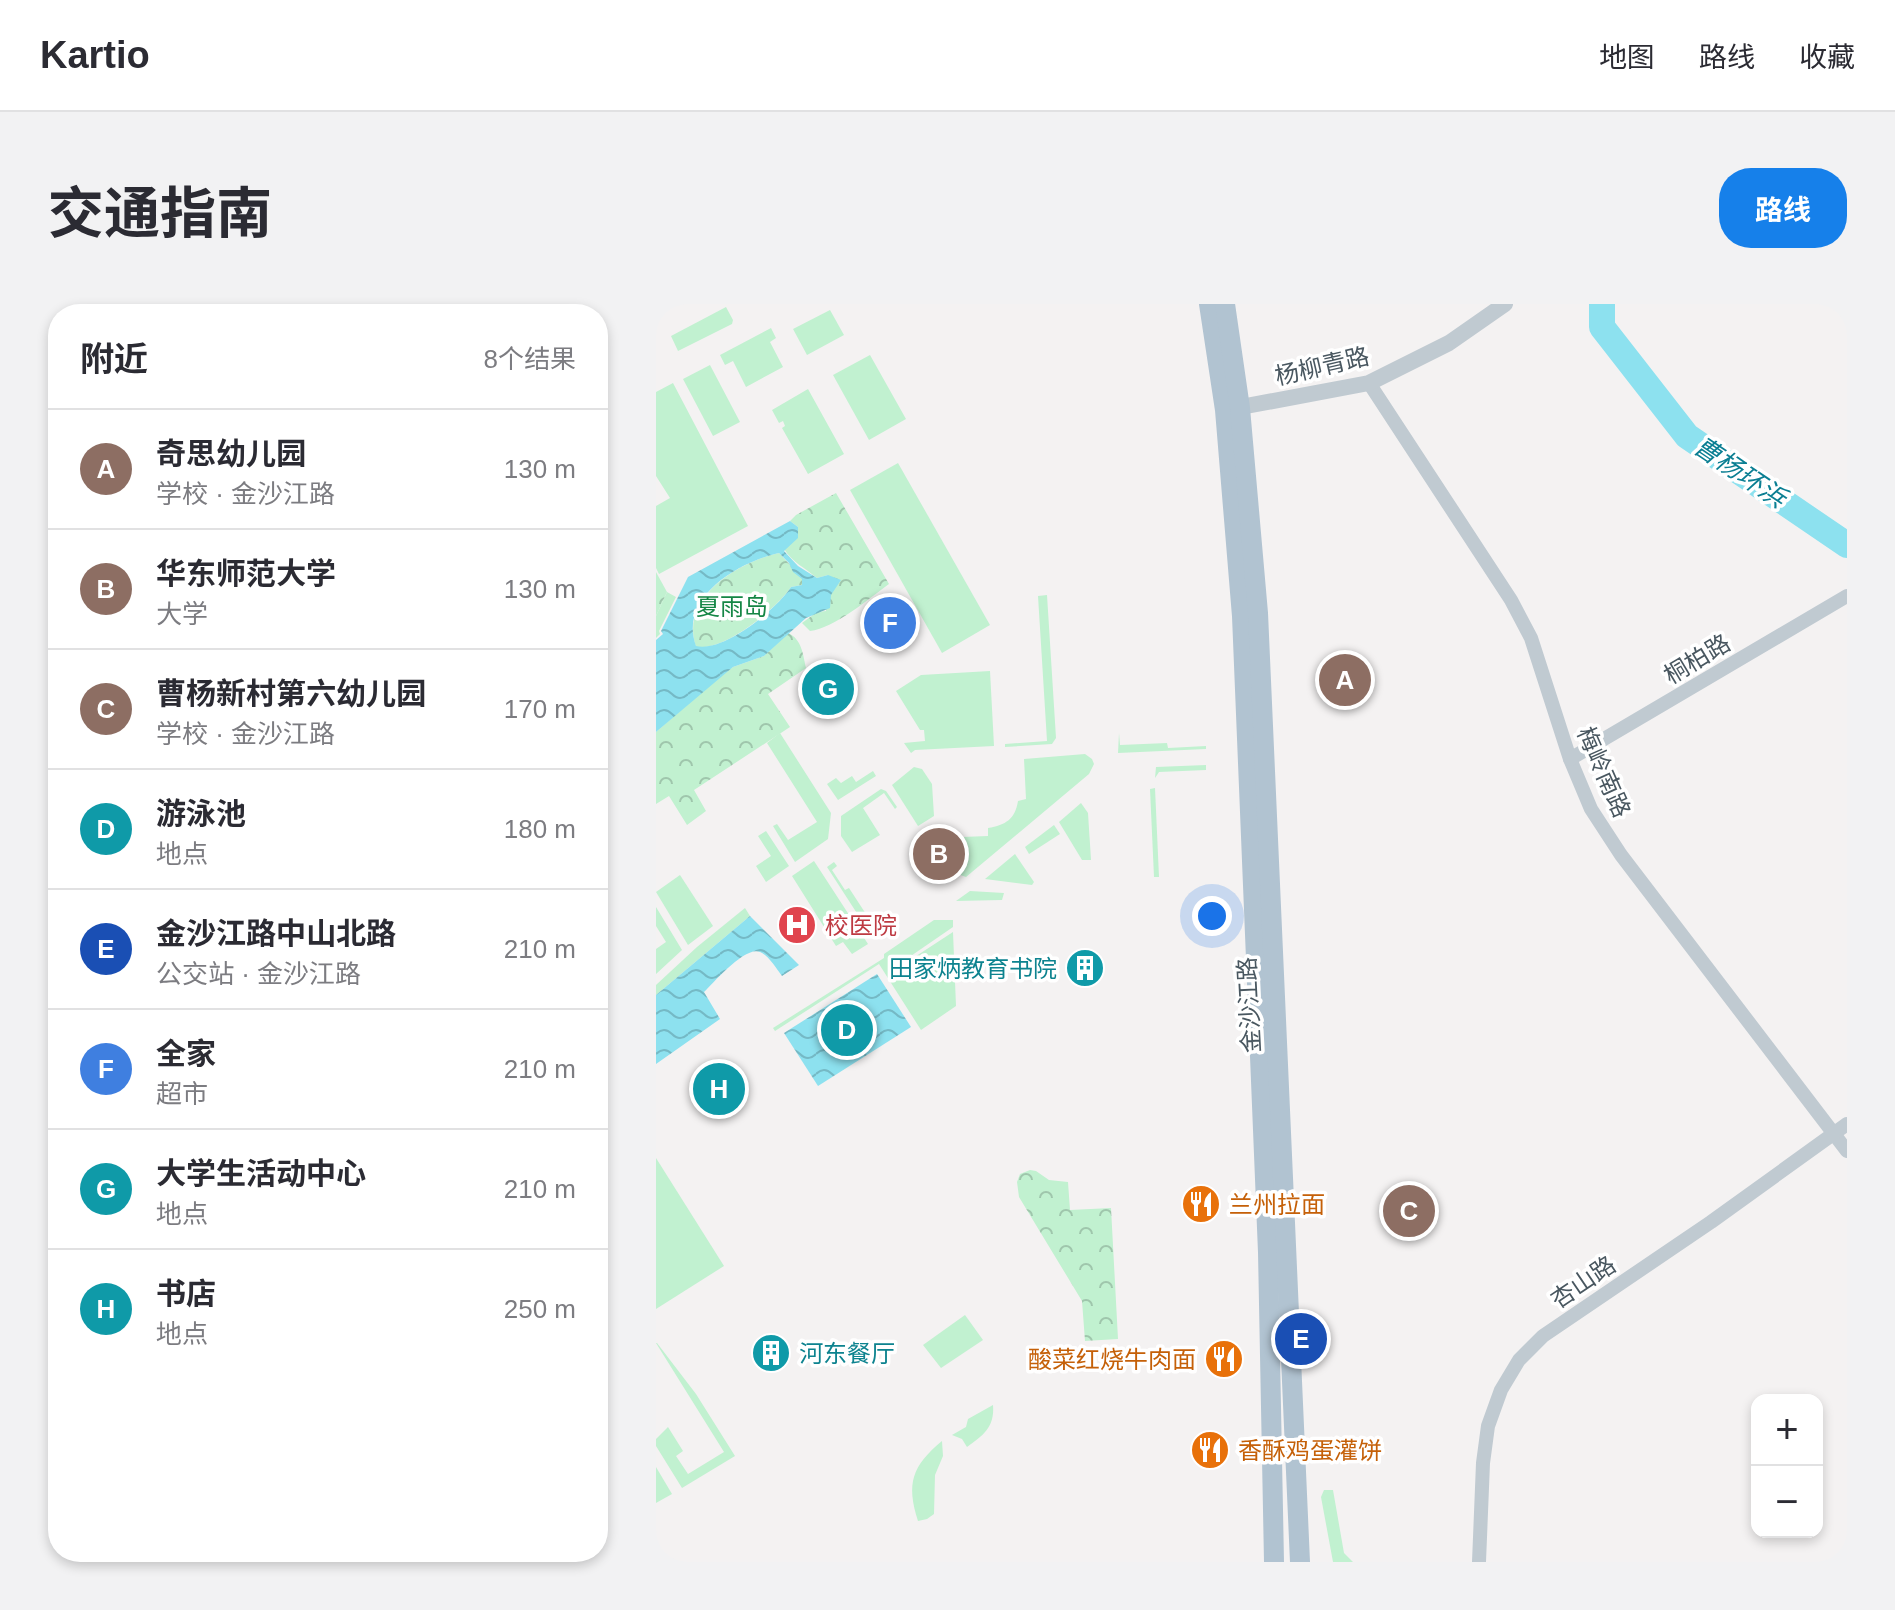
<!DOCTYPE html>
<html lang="zh">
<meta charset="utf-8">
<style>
body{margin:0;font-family:Helvetica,"Noto Sans SC",sans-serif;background:#f2f2f3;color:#2b2b33}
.controls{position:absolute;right:24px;bottom:24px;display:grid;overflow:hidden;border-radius:16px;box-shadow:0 4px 12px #0003}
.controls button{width:72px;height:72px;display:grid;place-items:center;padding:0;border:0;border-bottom:2px solid #e1e1e2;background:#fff;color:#2b2b33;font:40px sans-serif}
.you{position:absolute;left:556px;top:612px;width:28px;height:28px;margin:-20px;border:6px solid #fff;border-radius:50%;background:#1a73e8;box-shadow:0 0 0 12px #1a73e833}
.badge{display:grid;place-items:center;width:52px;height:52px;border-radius:50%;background:#1680ea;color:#fff;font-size:26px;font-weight:700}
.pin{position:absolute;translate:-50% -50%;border:4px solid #fff;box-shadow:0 2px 8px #0006}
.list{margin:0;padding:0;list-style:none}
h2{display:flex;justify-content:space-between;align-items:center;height:104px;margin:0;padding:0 32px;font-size:34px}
h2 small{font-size:26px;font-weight:400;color:#7c7c81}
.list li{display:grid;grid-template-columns:52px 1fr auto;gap:24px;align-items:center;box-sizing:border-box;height:120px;padding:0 32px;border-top:2px solid #e1e1e2}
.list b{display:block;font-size:30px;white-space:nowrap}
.list p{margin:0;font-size:26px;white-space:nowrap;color:#7c7c81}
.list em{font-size:26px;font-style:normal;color:#7c7c81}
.map{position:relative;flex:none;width:1191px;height:1258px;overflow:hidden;border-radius:32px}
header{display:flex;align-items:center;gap:48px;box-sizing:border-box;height:112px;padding:0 40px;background:#fff;border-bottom:2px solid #e1e1e2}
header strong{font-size:38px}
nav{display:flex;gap:44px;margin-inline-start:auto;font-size:28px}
.intro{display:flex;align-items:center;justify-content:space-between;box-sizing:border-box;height:192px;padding:0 48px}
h1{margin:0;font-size:56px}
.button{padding:20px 36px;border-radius:32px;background:#1680ea;color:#fff;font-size:28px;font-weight:700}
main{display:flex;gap:48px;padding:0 48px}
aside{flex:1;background:#fff;border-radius:32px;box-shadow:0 4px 12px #0003}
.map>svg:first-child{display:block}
.green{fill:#c1f1d0}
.forest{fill:url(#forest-crowns)}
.water{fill:url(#water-waves);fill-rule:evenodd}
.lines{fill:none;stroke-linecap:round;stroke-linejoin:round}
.river{stroke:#8de1ef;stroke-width:26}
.minor{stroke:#c0cad1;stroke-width:14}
.tertiary{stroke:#c0cad1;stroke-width:16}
.primary{stroke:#b1c3d1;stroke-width:20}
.labels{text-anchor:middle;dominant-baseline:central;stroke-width:7;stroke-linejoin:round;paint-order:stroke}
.street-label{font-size:24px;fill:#495760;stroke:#fff}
.park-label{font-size:24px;fill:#158646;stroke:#fff}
.health-label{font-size:24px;fill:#be3a42;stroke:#fff;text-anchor:start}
.culture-label{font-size:24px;fill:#0d838f;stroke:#fff;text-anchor:end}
.food-label{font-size:24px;fill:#c56008;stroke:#fff;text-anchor:start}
.water-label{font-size:26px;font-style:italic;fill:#0b7f93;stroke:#fff}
</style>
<header>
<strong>Kartio</strong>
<nav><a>地图</a><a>路线</a><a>收藏</a></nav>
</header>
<div class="intro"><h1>交通指南</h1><a class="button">路线</a></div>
<main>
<aside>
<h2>附近<small>8个结果</small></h2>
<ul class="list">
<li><span class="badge" style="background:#8d6e63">A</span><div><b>奇思幼儿园</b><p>学校 · 金沙江路</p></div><em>130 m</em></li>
<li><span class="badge" style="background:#8d6e63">B</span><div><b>华东师范大学</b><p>大学</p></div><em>130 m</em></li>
<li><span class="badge" style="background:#8d6e63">C</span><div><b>曹杨新村第六幼儿园</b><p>学校 · 金沙江路</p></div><em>170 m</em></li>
<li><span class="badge" style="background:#0f9aa8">D</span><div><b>游泳池</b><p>地点</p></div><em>180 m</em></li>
<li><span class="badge" style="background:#1a4fb4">E</span><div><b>金沙江路中山北路</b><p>公交站 · 金沙江路</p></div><em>210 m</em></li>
<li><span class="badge" style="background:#3f7fe0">F</span><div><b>全家</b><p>超市</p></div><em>210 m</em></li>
<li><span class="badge" style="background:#0f9aa8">G</span><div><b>大学生活动中心</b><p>地点</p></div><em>210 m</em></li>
<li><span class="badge" style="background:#0f9aa8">H</span><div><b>书店</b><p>地点</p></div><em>250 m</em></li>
</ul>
</aside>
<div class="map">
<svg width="1191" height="1258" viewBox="0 0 1191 1258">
<defs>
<pattern id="forest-crowns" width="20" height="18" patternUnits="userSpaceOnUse" patternTransform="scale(2)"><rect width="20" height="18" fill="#c1f1d0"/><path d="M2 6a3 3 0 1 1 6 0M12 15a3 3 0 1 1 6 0" fill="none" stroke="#9fc6ac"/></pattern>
<pattern id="water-waves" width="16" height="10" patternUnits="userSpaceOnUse" patternTransform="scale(2)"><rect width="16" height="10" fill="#8de1ef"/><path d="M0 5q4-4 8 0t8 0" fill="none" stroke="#75b9c5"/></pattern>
</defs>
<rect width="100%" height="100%" fill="#f4f2f2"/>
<g class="green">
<polygon points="70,3 77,16 76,20 22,47 15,32"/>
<polygon points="174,6 188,31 151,51 137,25"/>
<polygon points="115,24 120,34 114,38 127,63 90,83 77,57 69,61 64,51"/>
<polygon points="214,51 250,115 213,136 177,71"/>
<polygon points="54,61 84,118 57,132 27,75"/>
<polygon points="17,79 92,222 3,270 0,264 0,202 14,194 0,172 0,88"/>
<polygon points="152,85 188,150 152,170 126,124 129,122 127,117 123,119 116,106"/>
<polygon points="242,159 334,321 286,349 194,186"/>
<polygon points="11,288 20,293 3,327 4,330 0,334 0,312"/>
<polygon points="391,291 400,434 396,440 349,443 349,440 391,437 382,292"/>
<polygon points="334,367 338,442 259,446 255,449 248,439 269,437 268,426 264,426 240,387 265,371"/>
<polygon points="124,429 175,509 172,535 139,558 117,522 121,520 132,536 161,518 111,439"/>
<polygon points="463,429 464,441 511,439 512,444 550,442 550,445 462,449"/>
<path d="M429,450l7,5 2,5 -5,10 -123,103c-14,-4 -21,-11 -29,-23l25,-17 26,-1v-8c18,-3 27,-9 30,-27l8,-2 -2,-40z"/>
<polygon points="550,461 550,466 503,468 499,474 500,463"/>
<polygon points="258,463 266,465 276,480 278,512 262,522 236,481"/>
<polygon points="217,467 220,472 182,496 171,480 180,474 185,479 196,472 200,478"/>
<polygon points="499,484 503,573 498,573 494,485"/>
<polygon points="225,485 230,487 241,503 239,505 228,489 207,504 224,531 196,548 185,532 185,512"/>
<polygon points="425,499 432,509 435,556 426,556 403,518"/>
<polygon points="398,521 404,530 373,550 369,543"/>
<polygon points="110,527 133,562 110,578 100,562 115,552 102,532"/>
<polygon points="359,550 378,578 376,581 329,575"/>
<polygon points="158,557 212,640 196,650 187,638 180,642 136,572"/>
<polygon points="178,558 181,562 176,566 189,586 193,584 223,630 217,634 171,563"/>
<polygon points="24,571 57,622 32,641 0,588"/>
<polygon points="314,587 348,589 346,596 300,597"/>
<polygon points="0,603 26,646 0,670 0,645 10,638 0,622"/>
<polygon points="89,604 94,612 0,691 0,681 41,643"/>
<polygon points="278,616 297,616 297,623 249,656 251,658 297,628 300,702 265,726 223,660 119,727 117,724 228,654 228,650"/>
<polygon points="0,854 68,962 0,1005"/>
<polygon points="309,1011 327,1036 285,1064 267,1041"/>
<polygon points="0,1039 1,1039 40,1090 79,1152 26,1184 0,1142 0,1135 12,1123 27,1147 20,1152 32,1170 68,1148"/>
<path d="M337,1101c2,23 -11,31 -26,42l-5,-8 -10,-4 14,-8 2,-8z"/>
<path d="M286,1137l1,15 -8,19 -1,39 -7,5 -9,2c-12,-38 -6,-55 24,-80z"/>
<polygon points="0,1163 16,1190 0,1199"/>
<polygon points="668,1186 677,1186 688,1249 697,1258 677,1258 665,1193"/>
</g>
<g class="forest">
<path d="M180,189l53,91c-21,15 -54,44 -79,47l-8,-8 15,-11 9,-1 2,-36 -11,3c-12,-10 -25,-16 -33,-29l14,-22 -8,-6 6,-6z"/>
<path d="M123,249l24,26 -1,6 -11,2c-15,22 -67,65 -95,60 -17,-50 43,-85 83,-94z"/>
<polygon points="0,268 11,288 0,312"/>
<path d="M132,329c14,6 15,22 18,35l-38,26 22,33 -96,63 12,21 -19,14 -18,-29 -13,8v-72l57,-50 20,-15 31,-11z"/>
<polygon points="374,866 380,867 393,876 412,878 414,906 455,904 462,1035 429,1037 426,997 363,893 361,878 364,870"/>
</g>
<g class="water">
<path d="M134,217l8,6v11l-14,13 14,15 19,12 11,-3 13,5 -10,15 -1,13 -24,10 -42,38 -31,11 -77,65v-92l7,-6 -2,-3 27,-54zM123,249l10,10 4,9 9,7v6l-11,2c-14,22 -68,66 -95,59 -18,-49 43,-84 83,-93z"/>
<path d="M94,612l49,49 -17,11c-6,-8 -13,-20 -22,-24 -14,-7 -46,30 -56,40l16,27 -64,45v-69z"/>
<polygon points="221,670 255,723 162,782 128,729"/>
</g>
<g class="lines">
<polyline class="river" points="946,0 946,23 1031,132 1191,241"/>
<g class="minor">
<polyline points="713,79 855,296 875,334 914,455 935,505 965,551 1191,847"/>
<polyline points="914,455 1191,292"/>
<polyline points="823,1258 827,1159 832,1122 845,1086 863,1056 887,1032 1055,918 1191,820"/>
</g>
<polyline class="tertiary" points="574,105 713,79 793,39 849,0"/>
<g class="primary">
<polyline points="553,0 569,106 586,312 612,948 618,1258"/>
<polyline points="569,0 584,104 602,309 644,1258"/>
</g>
</g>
<defs>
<g id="hospital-disc" transform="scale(2)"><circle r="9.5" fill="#e0444e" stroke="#fff"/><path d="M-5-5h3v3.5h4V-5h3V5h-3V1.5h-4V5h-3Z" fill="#fff"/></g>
<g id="building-disc" transform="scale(2)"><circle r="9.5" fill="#0f9aa8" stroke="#fff"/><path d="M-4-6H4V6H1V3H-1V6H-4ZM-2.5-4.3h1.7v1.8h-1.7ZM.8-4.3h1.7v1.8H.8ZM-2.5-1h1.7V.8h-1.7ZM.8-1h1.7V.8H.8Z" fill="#fff"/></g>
<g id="restaurant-disc" transform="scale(2)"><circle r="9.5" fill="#e8710a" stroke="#fff"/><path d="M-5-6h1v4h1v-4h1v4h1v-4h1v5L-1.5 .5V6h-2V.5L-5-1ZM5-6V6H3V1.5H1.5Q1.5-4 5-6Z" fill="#fff"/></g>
</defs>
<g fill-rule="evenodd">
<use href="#hospital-disc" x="141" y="621"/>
<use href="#building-disc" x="429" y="664"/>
<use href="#restaurant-disc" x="545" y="900"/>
<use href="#building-disc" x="115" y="1049"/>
<use href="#restaurant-disc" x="568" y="1055"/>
<use href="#restaurant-disc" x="554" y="1146"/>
</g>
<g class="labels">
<g class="street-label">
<text transform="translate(666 62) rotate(-13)">杨柳青路</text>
<text transform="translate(1041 355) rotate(-31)">桐柏路</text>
<text transform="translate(948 468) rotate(66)">梅岭南路</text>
<text transform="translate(593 701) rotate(-93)">金沙江路</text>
<text transform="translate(927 978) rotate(-34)">杏山路</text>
</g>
<g class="park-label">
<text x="76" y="302">夏雨岛</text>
</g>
<g class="health-label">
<text x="169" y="621">校医院</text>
</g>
<g class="culture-label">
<text x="401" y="664">田家炳教育书院</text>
<text x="143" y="1049" text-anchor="start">河东餐厅</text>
</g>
<g class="food-label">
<text x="573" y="900">兰州拉面</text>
<text x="540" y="1055" text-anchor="end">酸菜红烧牛肉面</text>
<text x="582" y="1146">香酥鸡蛋灌饼</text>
</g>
<g class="water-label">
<text transform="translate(1084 168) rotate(34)">曹杨环浜</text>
</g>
</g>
</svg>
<div class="controls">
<button>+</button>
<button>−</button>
</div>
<div class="you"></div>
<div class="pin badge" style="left:689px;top:376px;background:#8d6e63">A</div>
<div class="pin badge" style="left:283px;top:550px;background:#8d6e63">B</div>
<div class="pin badge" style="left:753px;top:907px;background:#8d6e63">C</div>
<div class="pin badge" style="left:191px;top:726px;background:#0f9aa8">D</div>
<div class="pin badge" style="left:645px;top:1035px;background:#1a4fb4">E</div>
<div class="pin badge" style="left:234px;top:319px;background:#3f7fe0">F</div>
<div class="pin badge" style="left:172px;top:385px;background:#0f9aa8">G</div>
<div class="pin badge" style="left:63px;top:785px;background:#0f9aa8">H</div>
</div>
</main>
